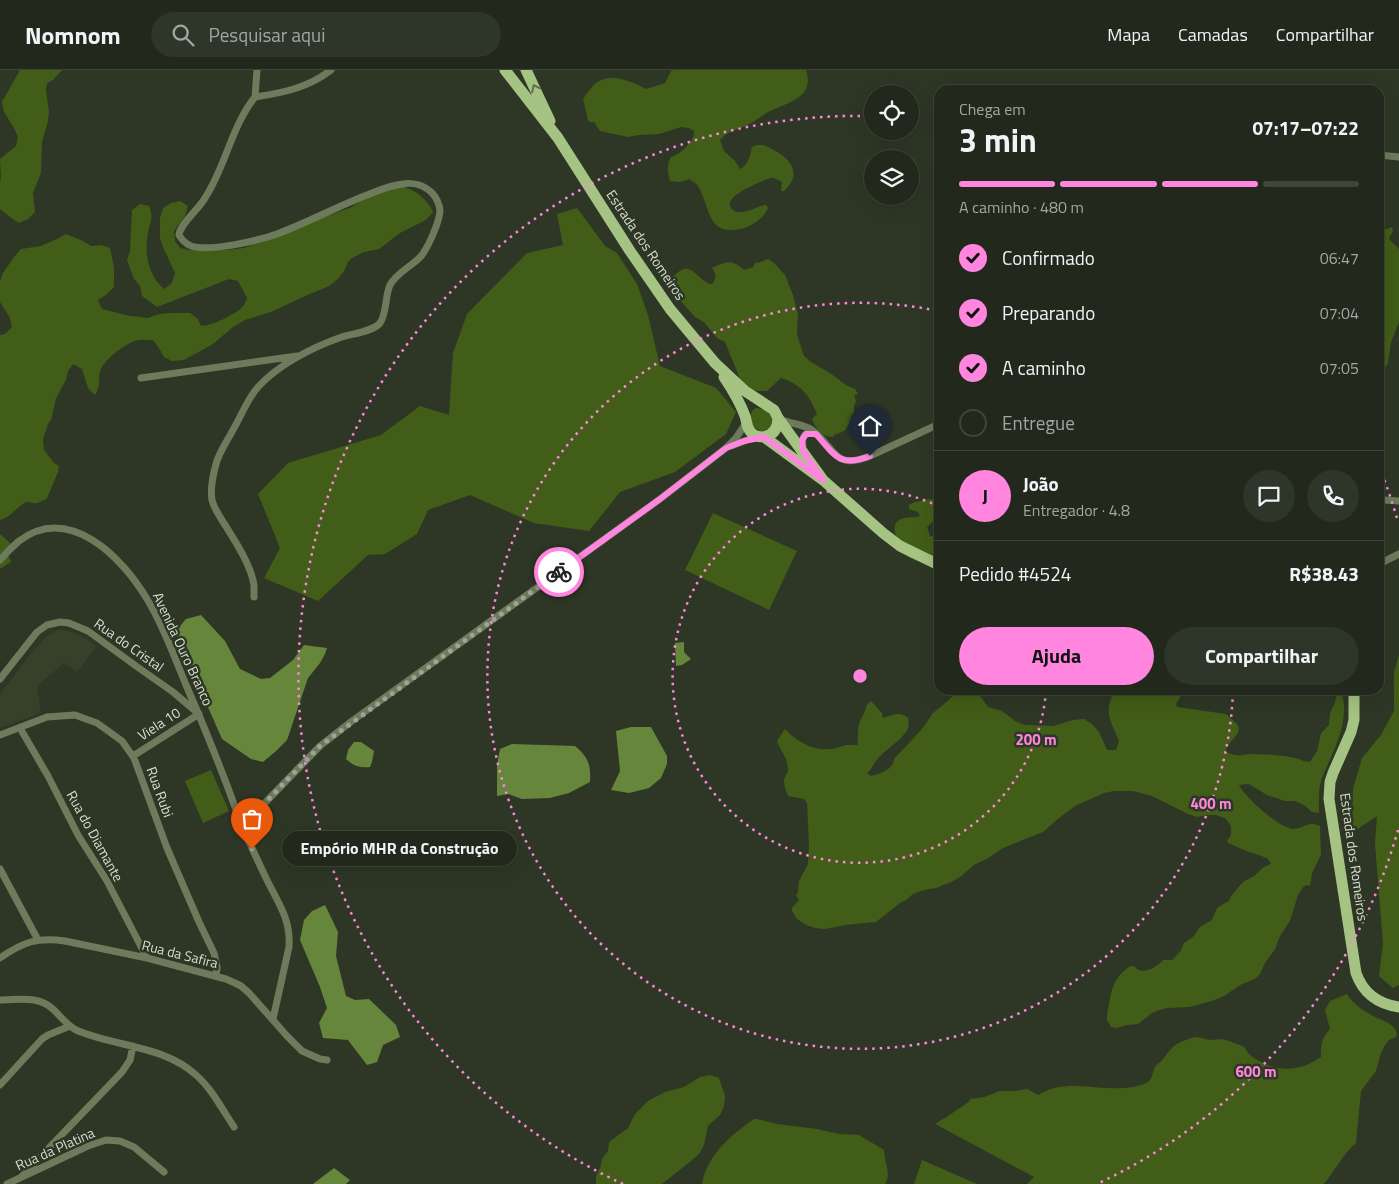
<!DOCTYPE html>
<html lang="pt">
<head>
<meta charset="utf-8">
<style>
  body { margin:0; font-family:"Titillium Web",sans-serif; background:#2e3529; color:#f1f3f6; height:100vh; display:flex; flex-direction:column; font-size:19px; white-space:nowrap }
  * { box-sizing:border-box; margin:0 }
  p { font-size:16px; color:#a2a6a3 }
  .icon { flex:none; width:28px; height:28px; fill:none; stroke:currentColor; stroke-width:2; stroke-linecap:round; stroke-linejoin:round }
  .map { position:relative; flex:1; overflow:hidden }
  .drawer { position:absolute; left:934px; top:15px; width:450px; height:610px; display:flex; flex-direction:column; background:#22291c; border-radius:15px; box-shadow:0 5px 20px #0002,0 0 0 1px #3f453b }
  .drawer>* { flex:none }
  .fabs { position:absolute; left:864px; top:15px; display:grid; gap:10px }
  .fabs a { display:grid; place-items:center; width:55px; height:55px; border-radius:50%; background:#22291c; box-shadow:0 5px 20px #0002,0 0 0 1px #3f453b; font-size:25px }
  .pin { position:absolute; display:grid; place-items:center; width:42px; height:42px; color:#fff; margin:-51px -21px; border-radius:50% 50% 50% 0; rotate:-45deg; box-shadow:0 0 5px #0007 }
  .pin .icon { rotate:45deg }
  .courier { position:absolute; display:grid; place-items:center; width:50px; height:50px; margin:-25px; border:4px solid #ff85df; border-radius:50%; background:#fff; color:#222; box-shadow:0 1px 6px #0007 }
  .bubble { position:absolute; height:35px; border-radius:18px; background:#22291c; box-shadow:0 5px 20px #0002,0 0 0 1px #3f453b; font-size:16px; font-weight:700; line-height:35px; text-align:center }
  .head em { font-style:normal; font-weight:700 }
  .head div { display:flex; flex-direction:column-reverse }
  .head { display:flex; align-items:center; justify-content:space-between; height:85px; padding:0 25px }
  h1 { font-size:32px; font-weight:700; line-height:38px }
  .bar { display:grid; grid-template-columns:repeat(4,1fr); gap:8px 5px; align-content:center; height:60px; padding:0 25px }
  .bar i { height:6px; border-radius:4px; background:#3f453b }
  .bar .on { background:#ff85df }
  .bar p { grid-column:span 4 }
  .line { display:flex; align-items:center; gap:12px; padding:0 25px; border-top:1px solid #3f453b }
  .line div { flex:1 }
  .round { display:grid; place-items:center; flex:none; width:52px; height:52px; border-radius:26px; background:#2e3529 }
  ol { padding:0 25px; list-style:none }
  li { display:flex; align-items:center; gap:15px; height:55px }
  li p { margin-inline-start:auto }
  li .icon { padding:5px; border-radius:50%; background:#ff85df; color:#111; stroke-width:4 }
  li:last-child { color:#a2a6a3 }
  li i { width:28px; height:28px; border:2px solid #3f453b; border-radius:50% }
  .primary-button { display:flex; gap:10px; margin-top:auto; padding:10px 25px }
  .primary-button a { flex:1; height:58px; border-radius:30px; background:#ff85df; color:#111; font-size:20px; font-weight:700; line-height:58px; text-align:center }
  .primary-button a+a { background:#2e3529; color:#f1f3f6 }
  header { display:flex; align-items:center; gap:30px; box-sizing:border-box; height:70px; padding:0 25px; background:#22291c; border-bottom:1px solid #3f453b }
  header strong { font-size:24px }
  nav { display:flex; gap:28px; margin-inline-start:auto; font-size:18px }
  .search { width:350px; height:45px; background:#2e3529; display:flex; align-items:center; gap:12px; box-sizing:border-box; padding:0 18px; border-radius:28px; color:#a2a6a3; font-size:19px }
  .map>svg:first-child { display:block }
  .built { fill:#364129 }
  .green { fill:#425d17 }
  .water { fill:#66863b }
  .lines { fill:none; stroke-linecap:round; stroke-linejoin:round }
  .minor { stroke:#6d7b5c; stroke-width:7 }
  .primary { stroke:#a5c382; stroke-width:11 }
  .oneway { stroke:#5e6f4a }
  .done { stroke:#9ca495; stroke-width:5; stroke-dasharray:0 9 }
  .route { stroke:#ff85df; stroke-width:6 }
  .ring { fill:none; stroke:#ff85df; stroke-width:2.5; stroke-dasharray:2.5 5 }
  .labels { text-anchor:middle; stroke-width:5; stroke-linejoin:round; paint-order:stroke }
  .street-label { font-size:14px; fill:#d8ded2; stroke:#2e3725 }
  .centre { fill:#ff85df; stroke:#2e3725; stroke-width:2.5 }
  .ring-label { font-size:15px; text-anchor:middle; font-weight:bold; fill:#ff85df; stroke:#2e3725; stroke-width:5; stroke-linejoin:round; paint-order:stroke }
</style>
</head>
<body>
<header>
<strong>Nomnom</strong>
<div class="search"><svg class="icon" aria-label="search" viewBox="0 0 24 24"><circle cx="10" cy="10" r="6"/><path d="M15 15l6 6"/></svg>Pesquisar aqui</div>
<nav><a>Mapa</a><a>Camadas</a><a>Compartilhar</a></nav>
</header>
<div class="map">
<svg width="1399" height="1114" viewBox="0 0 1399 1114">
  <rect width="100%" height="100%" fill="#2e3725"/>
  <path class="built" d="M58,560H64L74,563L83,567L97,576L77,602L64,593L37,616L41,643L0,658V624L28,587L42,571L47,566Z"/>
  <path class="green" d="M20,0H62L53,10L47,13L46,20L49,42L48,51L42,72L41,103L33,123L35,142L28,149L19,153L10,147L0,139V111L1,107L0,91V89L16,76L18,67L14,58L4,42L2,32Z
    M674,0H806C815,27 789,32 770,41C762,45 755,52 747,55C738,59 726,62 720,70L724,81L735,91L740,99C748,96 750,85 752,77C761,72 766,76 774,80C792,90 802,104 784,121H781L782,112L774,108H770C761,112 727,124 730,136C731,140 736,142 739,142C749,143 757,136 766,135L768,138C763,149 756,153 745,158C741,159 735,160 730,160C707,160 708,131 698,116C696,113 692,111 689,109L680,112L670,111C668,102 666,95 671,87C680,85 695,71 694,61L689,58L681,57L659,64L639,65L628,67L600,61L594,52H590L588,50L583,29C587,24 591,17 596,13C611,2 632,12 646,19L665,13L671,1Z
    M404,117C417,121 427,129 433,142L426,150L400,163L379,179L364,182L352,188L348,192L344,201L338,209L329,216L305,226L271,242L245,250L233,257L213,274L184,290L172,291L164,287L159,278L153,270C146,270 140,269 134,271C123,276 106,288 101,299C97,309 102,313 95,325L88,318L82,299L73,294L68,301L66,310L56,328L51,350L48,354L43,369L44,380L54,393L59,396L58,402L47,428C44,430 39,433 36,433C31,434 29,430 24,433C15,439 11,447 0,450V265L5,264L12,257L10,248L0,232V211L3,203L14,187L21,179L41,176L59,168L66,164C75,168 83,170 91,176L101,175L110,178L114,197V217L106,225L98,230L102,239L130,246L148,248L159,244L170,243H190L198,249L201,256C211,256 238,244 244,235C245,233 246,230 247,228L238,211L229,209L157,237L142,226L140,216L134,209L127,190L130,181L132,140L140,134L149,136C154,148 150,151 148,163C144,183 148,205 164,219L172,213L175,203L163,177L160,168V148L163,138L171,133L180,131L188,136L185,146L174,161L175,171L180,178L189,180L212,179L226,180L244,178L317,149L350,138L367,127L385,119Z
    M577,138L605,176L617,183L637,214L648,245L660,296L716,318L736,342L726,364L675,402L620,422L589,461L534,453L470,425L428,440L417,464L385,484L368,485L318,531L264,508L280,478L258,424L288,393L381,365L420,336L449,345L453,283L467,244L527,183L563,175L557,144Z
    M1392,157L1393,162L1390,166L1389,169L1399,179V252L1391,272L1388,293L1383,301L1379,304V163L1383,160Z
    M768,189L773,192L785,205L793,225L798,244L797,265L804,286L811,292L830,303L846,315L855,319L858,324L855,325L854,326L856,331L854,336V348L844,361L834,365L833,367C822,367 816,360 812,349L817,344C809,325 802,315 781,308L767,321H756L746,317L740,309L725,272L717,268L704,252L695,247L678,228L668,214C670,210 672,208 675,205C692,187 698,213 712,214C717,208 716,203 712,198C726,192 731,188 744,200L753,197L756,192L758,193Z
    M756,338L767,340L775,350L769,363C756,361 755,359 749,348L753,340Z
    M930,429L939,431V449L934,450L927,457L930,466L939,467V494C919,492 900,491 896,467C895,461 893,456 897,452C903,445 913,449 920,446L918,442L909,439V435L915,432Z
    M713,443L797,481L769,540L685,500Z
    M0,464L11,474L8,485L11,492L0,499Z
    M1399,585V915L1393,918L1379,906L1383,873L1375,774L1377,746L1356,760L1352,755L1353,719L1362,688L1381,665L1394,641V603Z
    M958,620H976L988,637L1002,641L1015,651L1025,655L1053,656L1073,650L1084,649L1092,654L1099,662L1107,680H1116L1119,671C1115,660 1107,648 1109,636C1110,630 1113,626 1113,620H1184L1176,634L1177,637L1226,644L1237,654L1239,658L1238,663L1226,678V682C1235,687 1241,685 1250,684C1261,684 1284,685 1295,688C1300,689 1305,692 1310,692L1317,681L1321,663L1329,655L1330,643L1334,635L1338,621L1340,620L1341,621C1342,626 1344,631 1344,636C1345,663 1331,685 1322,708C1318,719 1319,731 1319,743L1312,742L1304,735L1295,731H1285L1267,725L1249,714L1239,715C1245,727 1279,758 1293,759C1300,759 1306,754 1312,754C1315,754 1317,755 1320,756L1321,785L1312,803L1310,816L1307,815L1303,817L1298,825L1290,851L1280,866L1275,879L1265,893L1260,904L1255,909L1242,914L1224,926L1212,931L1189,937L1167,938L1159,940L1152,943L1138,954L1127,955L1117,958L1111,957L1107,950V946C1110,929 1111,911 1125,900C1128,898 1129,896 1132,896C1136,896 1136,899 1139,900C1147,903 1158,896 1163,890H1172L1180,882L1184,873L1193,867L1200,857L1212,850L1217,838L1229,831L1231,826L1243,812L1254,806L1264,797L1269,795L1271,793L1267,788L1244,780L1228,773L1227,771L1231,765V756L1225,748L1216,745H1207L1197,747L1188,744L1152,726L1133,721H1114L1104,723L1075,736L1059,748L1043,762L1003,778L988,788L974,795L960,807L951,812L936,818L924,820L913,824L906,830L900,833L876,852L845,855L825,859L815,858L806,855L797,849L792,841V838L799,830L796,825L798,822L799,811L808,794L809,775L807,733L804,729L788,726C786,720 782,713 785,707C787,702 789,702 788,697C787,687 780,680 777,671L785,659C797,672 813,681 831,679C836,679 841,676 846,675C850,675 854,675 858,675C858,667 857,659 860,651C863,645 866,642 866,636L871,631L882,643L883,648C894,645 899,641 908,648C909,654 909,659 905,663C897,674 884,680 876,691C873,695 872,699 867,703L871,706C881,703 893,700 894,689L922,659L933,643L949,630Z
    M211,700L229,741L203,753L185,711Z
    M1347,924C1352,934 1366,942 1375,947C1384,951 1393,953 1397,963L1396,967L1389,970L1385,975L1381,983L1376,1001L1361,1021L1356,1073C1343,1084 1335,1100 1324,1114H1027L1034,1107L937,1055L936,1053C944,1049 951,1044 958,1039C963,1036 967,1034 971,1029L984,1027L1000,1021H1015L1027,1019L1038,1025C1070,1004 1111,1028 1146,1013C1153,1010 1152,1003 1155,997C1157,994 1161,992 1163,989C1171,978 1175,973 1189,969C1190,968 1195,967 1196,967C1201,967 1206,970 1211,970C1215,970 1219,969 1222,969C1226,970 1241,975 1244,977C1247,981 1249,985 1254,988C1278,1003 1299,1002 1321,987C1321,974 1321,969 1330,959L1325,940L1330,931Z
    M710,1005L719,1008L725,1026L724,1036L720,1045L708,1056L704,1075L699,1084L692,1090L662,1114H596V1107L601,1095L602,1089L608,1081L609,1072L628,1058L635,1044L648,1031L665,1022L684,1017L700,1007Z
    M754,1049H757L777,1054L817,1059L839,1064L859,1065L884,1080C884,1092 892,1103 885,1114H702C707,1085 731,1065 754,1049Z
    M922,1090L977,1114H914Z"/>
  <path class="water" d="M201,545L225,571L240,599L261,609L270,608L279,601L293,590L304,575L327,578L325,584L320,593L308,608L287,670L276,681L263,692L251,689L222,669L175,562L186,549Z
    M684,572V582L691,589L682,595L676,596L675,573Z
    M631,657H651L667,686V694L661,708L649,718L629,723L611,720L620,701L616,661Z
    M354,672H361L374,681L372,692L370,697C359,698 354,696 346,689L348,680Z
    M512,674L575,676C588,687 591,694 590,712L569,723L550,728L522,729L508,724L497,726V695L500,679Z
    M325,835L338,862L336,886L346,926L355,930L369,929L396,955L400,967L383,975L377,992L367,995L348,970L323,968L319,953L327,938L320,917L300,870L304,850L312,841Z
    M334,1098L350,1110L346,1114H313Z"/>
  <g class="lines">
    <path class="minor" d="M255,27L257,0
      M1379,85L1399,87
      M141,308L297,286
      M782,350C792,354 803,354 812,360C836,377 832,401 870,386L939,354
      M731,376L750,369L759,368
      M803,379C802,368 802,361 816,364
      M1379,432L1385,430L1399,431
      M0,490C6,483 12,477 19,471C69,433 122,487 147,529C163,555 174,586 186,615C205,658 222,701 238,745
      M1379,494L1399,484
      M254,527C254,523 254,519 254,515C251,496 237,474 227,458C222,450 214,439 212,430C210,419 213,405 216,394C219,382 228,370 234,358C241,346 248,328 258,317C278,295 311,278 339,268C349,264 373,262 380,253C387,243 385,226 390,215C397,202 413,196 422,185C429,175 439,153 440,141C440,135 436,127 432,123C424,115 413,112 403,114C392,115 382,119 372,123C340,135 309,152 277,164C257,171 210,182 191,176C186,174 182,170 179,165C180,154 199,139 205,128C226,96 231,57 255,27C282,23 308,18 331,0
      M0,609L37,562L47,555L60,552L69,553L88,561L136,596L173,622L199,644L133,686
      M20,658L48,706L78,765L107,811L147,888
      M0,665L47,647L75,645L97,653L122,671L134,688L167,778L199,852L214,883L217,897L216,906
      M239 745a10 10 0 1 1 20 0a10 10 0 1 1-20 0Z
      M258,740L320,676L352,651L660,429L726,378L736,368L746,353
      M240,751C249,771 257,790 266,808C278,833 291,849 289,877L273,949
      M0,799L38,870
      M0,888C23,872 37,867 65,871L147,888L226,909L235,913L241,916L249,923L287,966L302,981L320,989L327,990
      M0,930C19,930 39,925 54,940C61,947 67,955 76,960C115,977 163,975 196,1005C212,1019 222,1039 234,1057
      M0,1015L42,969L48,965L70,956
      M23,1105L122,1002L130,990L133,976
      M7,1114L88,1076L106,1070L120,1071L134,1077L164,1102"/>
    <path class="primary" d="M505,0L558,68L630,181L670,239L715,293L745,321L774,340L778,348L823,410
      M526,0L550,51
      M724,307C732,319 740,332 745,346C747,351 746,356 750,361C753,366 758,367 764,367L823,410L883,463L900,476L939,495
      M764,367C774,365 778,358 778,348
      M1354,620V650L1351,662L1333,703L1330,712L1329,729L1356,903C1363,923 1378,934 1399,937"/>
  </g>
  <defs><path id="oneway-chevron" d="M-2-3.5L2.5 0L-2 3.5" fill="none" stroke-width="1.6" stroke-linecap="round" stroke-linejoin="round" transform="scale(1.25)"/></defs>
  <use class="oneway" href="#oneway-chevron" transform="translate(535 18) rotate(-115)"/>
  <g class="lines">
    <path class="done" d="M252,779L247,768L248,755L254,754L258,749V740L320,676L559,502"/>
    <path class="route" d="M559,502L660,429L726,378L744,371L764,367L823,410L803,381L802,370L806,364H816C834,385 840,398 870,386"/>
  </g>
  <g class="ring">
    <path d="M1046 621A187 187 0 1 1 938 436"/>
    <path d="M1233 622A373 373 0 1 1 938 241"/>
    <path d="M1398 760A560 560 0 0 1 1097 1114M623 1114A560 560 0 0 1 870 46M1379 396A560 560 0 0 1 1398 452"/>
  </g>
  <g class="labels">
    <g class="street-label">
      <text transform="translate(646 175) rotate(56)" y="5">Estrada dos Romeiros</text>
      <text transform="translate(129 575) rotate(35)" y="5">Rua do Cristal</text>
      <text transform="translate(183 579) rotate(65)" y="5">Avenida Ouro Branco</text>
      <text transform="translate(159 654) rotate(-33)" y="5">Viela 10</text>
      <text transform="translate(160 722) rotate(70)" y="5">Rua Rubi</text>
      <text transform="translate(95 766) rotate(61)" y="5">Rua do Diamante</text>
      <text transform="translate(1354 787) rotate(82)" y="5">Estrada dos Romeiros</text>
      <text transform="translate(180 884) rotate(14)" y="5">Rua da Safira</text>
      <text transform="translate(55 1079) rotate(-24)" y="5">Rua da Platina</text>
    </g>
  </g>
  <circle cx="860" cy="606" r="8" class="centre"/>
  <g class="ring-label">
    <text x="1036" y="675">200 m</text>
    <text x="1211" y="739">400 m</text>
    <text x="1256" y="1007">600 m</text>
  </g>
</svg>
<div class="fabs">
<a><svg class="icon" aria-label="locate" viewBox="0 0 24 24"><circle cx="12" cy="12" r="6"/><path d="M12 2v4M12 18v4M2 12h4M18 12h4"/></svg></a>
<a><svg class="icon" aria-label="layers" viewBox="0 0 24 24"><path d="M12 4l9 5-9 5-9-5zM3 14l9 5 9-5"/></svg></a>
</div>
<div class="pin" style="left:252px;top:779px;background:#ea580c"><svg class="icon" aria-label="bag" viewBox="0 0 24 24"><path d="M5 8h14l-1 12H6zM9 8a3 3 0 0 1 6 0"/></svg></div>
<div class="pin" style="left:870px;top:386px;background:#1f2937"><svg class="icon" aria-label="home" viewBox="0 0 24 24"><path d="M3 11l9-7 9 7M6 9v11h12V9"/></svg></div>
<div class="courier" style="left:559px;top:502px"><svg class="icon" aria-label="bike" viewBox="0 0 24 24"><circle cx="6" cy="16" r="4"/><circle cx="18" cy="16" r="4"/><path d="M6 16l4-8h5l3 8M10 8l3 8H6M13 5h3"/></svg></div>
<div class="bubble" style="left:282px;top:761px;width:235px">Empório MHR da Construção</div>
<section class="drawer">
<div class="head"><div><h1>3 min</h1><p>Chega em</p></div><em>07:17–07:22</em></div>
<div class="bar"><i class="on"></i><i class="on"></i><i class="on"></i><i></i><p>A caminho · 480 m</p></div>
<ol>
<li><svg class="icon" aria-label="check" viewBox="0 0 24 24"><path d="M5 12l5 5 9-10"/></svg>Confirmado<p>06:47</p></li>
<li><svg class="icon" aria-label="check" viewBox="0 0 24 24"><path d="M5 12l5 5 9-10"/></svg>Preparando<p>07:04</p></li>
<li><svg class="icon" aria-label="check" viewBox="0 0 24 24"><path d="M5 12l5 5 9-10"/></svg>A caminho<p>07:05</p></li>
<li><i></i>Entregue</li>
</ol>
<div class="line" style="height:90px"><b class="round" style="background:#ff85df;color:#111">J</b><div><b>João</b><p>Entregador · 4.8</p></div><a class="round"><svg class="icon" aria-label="chat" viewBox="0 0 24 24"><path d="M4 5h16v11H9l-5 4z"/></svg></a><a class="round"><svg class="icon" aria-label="phone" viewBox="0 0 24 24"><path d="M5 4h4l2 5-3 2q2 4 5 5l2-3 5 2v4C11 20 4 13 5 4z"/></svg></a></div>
<div class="line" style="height:65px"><div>Pedido #4524</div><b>R$38.43</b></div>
<div class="primary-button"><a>Ajuda</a><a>Compartilhar</a></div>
</section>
</div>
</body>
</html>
